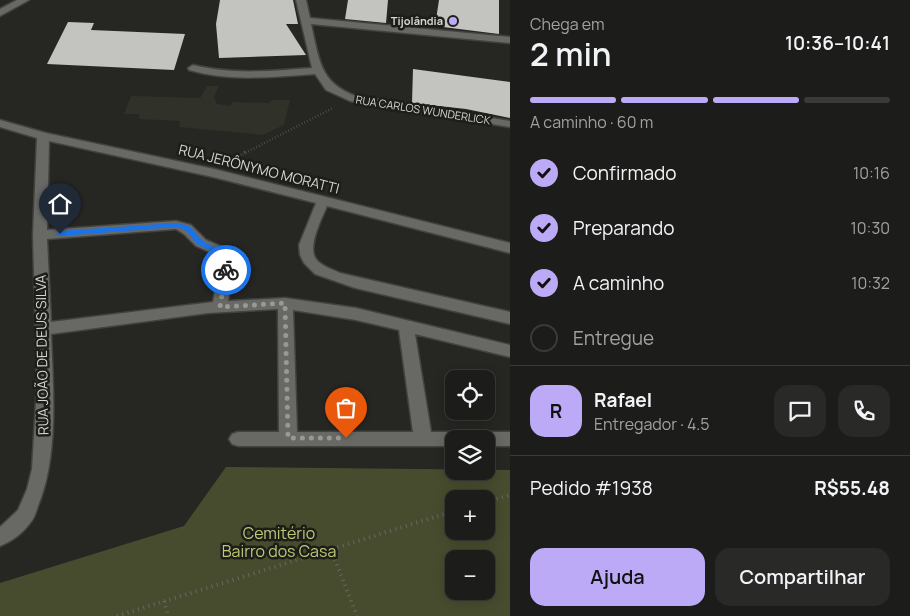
<!DOCTYPE html>
<html lang="pt">
<head>
<meta charset="utf-8">
<style>
  body { margin:0; font-family:Manrope,sans-serif; background:#292a27; color:#f1f3f6; height:100vh; display:flex; flex-direction:column; font-size:19px; white-space:nowrap }
  * { box-sizing:border-box; margin:0 }
  p { font-size:16px; color:#a0a2a2 }
  .icon { flex:none; width:28px; height:28px; fill:none; stroke:currentColor; stroke-width:2; stroke-linecap:round; stroke-linejoin:round }
  .map { position:relative; flex:1; overflow:hidden }
  .side { display:flex; flex-direction:column; background:#1c1d1a; width:400px }
  .side>* { flex:none }
  .fabs { position:absolute; left:445px; top:370px; display:grid; gap:10px }
  .fabs a { display:grid; place-items:center; width:50px; height:50px; border-radius:10px; background:#1c1d1a; box-shadow:0 2px 12px #0003,0 0 0 1px #3a3b39; font-size:25px }
  .pin { position:absolute; display:grid; place-items:center; width:42px; height:42px; color:#fff; margin:-51px -21px; border-radius:50% 50% 50% 0; rotate:-45deg; box-shadow:0 0 5px #0007 }
  .pin .icon { rotate:45deg }
  .courier { position:absolute; display:grid; place-items:center; width:50px; height:50px; margin:-25px; border:4px solid #1a73e8; border-radius:50%; background:#fff; color:#222; box-shadow:0 1px 6px #0007 }
  .overview em { font-style:normal; font-weight:600 }
  .overview div { display:flex; flex-direction:column-reverse }
  .overview { display:flex; align-items:center; justify-content:space-between; height:85px; padding:0 20px }
  h1 { font-size:32px; font-weight:600; line-height:38px }
  .bar { display:grid; grid-template-columns:repeat(4,1fr); gap:8px 5px; align-content:center; height:60px; padding:0 20px }
  .bar i { height:6px; border-radius:4px; background:#3a3b39 }
  .bar .selected { background:#bcaaf6 }
  .bar p { grid-column:span 4 }
  .line { display:flex; align-items:center; gap:12px; padding:0 20px; border-top:1px solid #3a3b39 }
  .line div { flex:1 }
  .round { display:grid; place-items:center; flex:none; width:52px; height:52px; border-radius:15px; background:#292a27 }
  ol { padding:0 20px; list-style:none }
  li { display:flex; align-items:center; gap:15px; height:55px }
  li p { margin-inline-start:auto }
  li .icon { padding:5px; border-radius:50%; background:#bcaaf6; color:#111; stroke-width:4 }
  li:last-child { color:#a0a2a2 }
  li i { width:28px; height:28px; border:2px solid #3a3b39; border-radius:50% }
  .action { display:flex; gap:10px; margin-top:auto; padding:10px 20px }
  .action a { flex:1; height:58px; border-radius:15px; background:#bcaaf6; color:#111; font-size:20px; font-weight:600; line-height:58px; text-align:center }
  .action a+a { background:#292a27; color:#f1f3f6 }
  main { display:flex; flex:1; min-height:0 }
  .map>svg:first-child { display:block }
  .built { fill:#303128 }
  .green { fill:#484c2e; fill-rule:evenodd }
  .building { fill:#c3c4c0 }
  .lines { fill:none; stroke-linecap:round; stroke-linejoin:round }
  .street-casing { stroke:#424340; stroke-width:3 }
  .path-far2 { stroke:#676865; stroke-width:2.5; stroke-dasharray:0.5 2.5; stroke-linecap:butt }
  .path-far1 { stroke:#676865; stroke-width:3; stroke-dasharray:1 4; stroke-linecap:butt }
  .path { stroke:#676865; stroke-width:4; stroke-dasharray:1 4.5; stroke-linecap:butt }
  .street { fill:#686865; fill-rule:evenodd }
  .route { fill:#1a73e8 }
  .done { stroke:#989995; stroke-width:5; stroke-dasharray:0 9 }
  .poi-dot { fill:#bcaaf6; stroke:#1d1d1a; stroke-width:2 }
  .labels { text-anchor:middle; stroke-width:5; stroke-linejoin:round; paint-order:stroke }
  .far-poi-label { font-size:11px; font-weight:bold; fill:#d5d6d3; stroke:#1d1d1a; text-anchor:end }
  .far-street-label { font-size:11px; fill:#d5d6d3; stroke:#1d1d1a }
  .street-label { font-size:14px; fill:#d5d6d3; stroke:#1d1d1a }
  .near-park-label { font-size:16px; fill:#bec875; stroke:#1d1d1a }
</style>
</head>
<body>
<main>
<div class="map">
<svg width="510" height="616" viewBox="0 0 510 616">
  <rect width="100%" height="100%" fill="#262723"/>
  <path class="built" d="M207,86H219L214,97L217,104L230,106L233,102L269,103L272,100H290L284,125L263,135L179,127L180,121L140,119L139,114H124L131,96L200,98Z"/>
  <path class="green" d="M226,467L510,470V616H0V583L184,526ZM454,499H486V531H454ZM454,559H486V591H454Z"/>
  <path class="building" d="M220,0H293L298,24H286L306,55L219,58L216,24Z
    M348,0H388L386,23L345,19Z
    M439,0H499V34L435,26Z
    M68,22L94,23L91,30L185,34L174,70L47,64Z
    M413,69L510,82V118L466,109L412,103Z"/>
  <g class="lines">
    <g class="street-casing">
      <path id="street" d="M17,0H29L0,16V9Z
        M296,0H306L310,18L510,37V43L311,24C319,58 319,83 356,96L510,121V127L350,101L326,90L315,74C272,77 231,82 189,70L188,68L193,65C235,75 270,71 312,68Z
        M0,120L46,133L214,169L510,243V253L327,206C322,218 307,247 316,259C321,266 332,269 340,273L510,312V324L355,288L315,274L304,263L300,255L299,245L316,203L213,177L49,141L47,230L176,221L191,225L206,240L232,251L235,258L228,301L285,298L356,308L510,345V357L415,334L431,432H510V446H486V439H454V446H238L232,444L229,439L232,434L238,432H279L278,309L208,313L51,334C53,388 59,455 38,506C36,512 34,519 30,523C22,534 12,541 0,546V527L18,510L27,489L32,469L37,385L33,235L37,138L0,127ZM176,229L184,234L196,246L221,257L213,302L51,322L47,239ZM293,310L356,320L399,330L413,432H297Z"/>
    </g>
    <path class="path-far2" d="M243,154L333,108"/>
    <path class="path-far1" d="M232,161L245,152"/>
    <path class="path" d="M486,502L510,495
      M331,549L357,616
      M164,601L168,616
      M117,616L454,511"/>
    <use href="#street" class="street"/>
  </g>
  <path class="route" d="M176,223C198,227 190,229 202,240C209,246 221,249 229,252V272H223L222,270L223,255C215,252 206,249 199,245C189,238 192,230 176,227L60,236L56,234L60,231Z"/>
  <g class="lines">
    <path class="done" d="M226,270L220,307L285,303L288,438H346"/>
  </g>
  <circle class="poi-dot" cx="453" cy="21" r="5"/>
  <g class="labels">
    <g class="far-poi-label">
      <text x="443" y="25">Tijolândia</text>
    </g>
    <g class="far-street-label">
      <text transform="translate(423 110) rotate(9)" y="4">RUA CARLOS WUNDERLICK</text>
    </g>
    <g class="street-label">
      <text transform="translate(259 169) rotate(14)" y="5">RUA JERÔNYMO MORATTI</text>
      <text transform="translate(42 355) rotate(-91)" y="5">RUA JOÃO DE DEUS SILVA</text>
    </g>
    <g class="near-park-label">
      <text x="279" y="539">Cemitério<tspan x="279" dy="18">Bairro dos Casa</tspan></text>
    </g>
  </g>
</svg>
<div class="fabs">
<a><svg class="icon" aria-label="locate" viewBox="0 0 24 24"><circle cx="12" cy="12" r="6"/><path d="M12 2v4M12 18v4M2 12h4M18 12h4"/></svg></a>
<a><svg class="icon" aria-label="layers" viewBox="0 0 24 24"><path d="M12 4l9 5-9 5-9-5zM3 14l9 5 9-5"/></svg></a>
<a>+</a>
<a>−</a>
</div>
<div class="pin" style="left:346px;top:438px;background:#ea580c"><svg class="icon" aria-label="bag" viewBox="0 0 24 24"><path d="M5 8h14l-1 12H6zM9 8a3 3 0 0 1 6 0"/></svg></div>
<div class="pin" style="left:60px;top:234px;background:#1f2937"><svg class="icon" aria-label="home" viewBox="0 0 24 24"><path d="M3 11l9-7 9 7M6 9v11h12V9"/></svg></div>
<div class="courier" style="left:226px;top:270px"><svg class="icon" aria-label="bike" viewBox="0 0 24 24"><circle cx="6" cy="16" r="4"/><circle cx="18" cy="16" r="4"/><path d="M6 16l4-8h5l3 8M10 8l3 8H6M13 5h3"/></svg></div>
</div>
<section class="side">
<div class="overview"><div><h1>2 min</h1><p>Chega em</p></div><em>10:36–10:41</em></div>
<div class="bar"><i class="selected"></i><i class="selected"></i><i class="selected"></i><i></i><p>A caminho · 60 m</p></div>
<ol>
<li><svg class="icon" aria-label="check" viewBox="0 0 24 24"><path d="M5 12l5 5 9-10"/></svg>Confirmado<p>10:16</p></li>
<li><svg class="icon" aria-label="check" viewBox="0 0 24 24"><path d="M5 12l5 5 9-10"/></svg>Preparando<p>10:30</p></li>
<li><svg class="icon" aria-label="check" viewBox="0 0 24 24"><path d="M5 12l5 5 9-10"/></svg>A caminho<p>10:32</p></li>
<li><i></i>Entregue</li>
</ol>
<div class="line" style="height:90px"><b class="round" style="background:#bcaaf6;color:#111">R</b><div><b>Rafael</b><p>Entregador · 4.5</p></div><a class="round"><svg class="icon" aria-label="chat" viewBox="0 0 24 24"><path d="M4 5h16v11H9l-5 4z"/></svg></a><a class="round"><svg class="icon" aria-label="phone" viewBox="0 0 24 24"><path d="M5 4h4l2 5-3 2q2 4 5 5l2-3 5 2v4C11 20 4 13 5 4z"/></svg></a></div>
<div class="line" style="height:65px"><div>Pedido #1938</div><b>R$55.48</b></div>
<div class="action"><a>Ajuda</a><a>Compartilhar</a></div>
</section>
</main>
</body>
</html>
